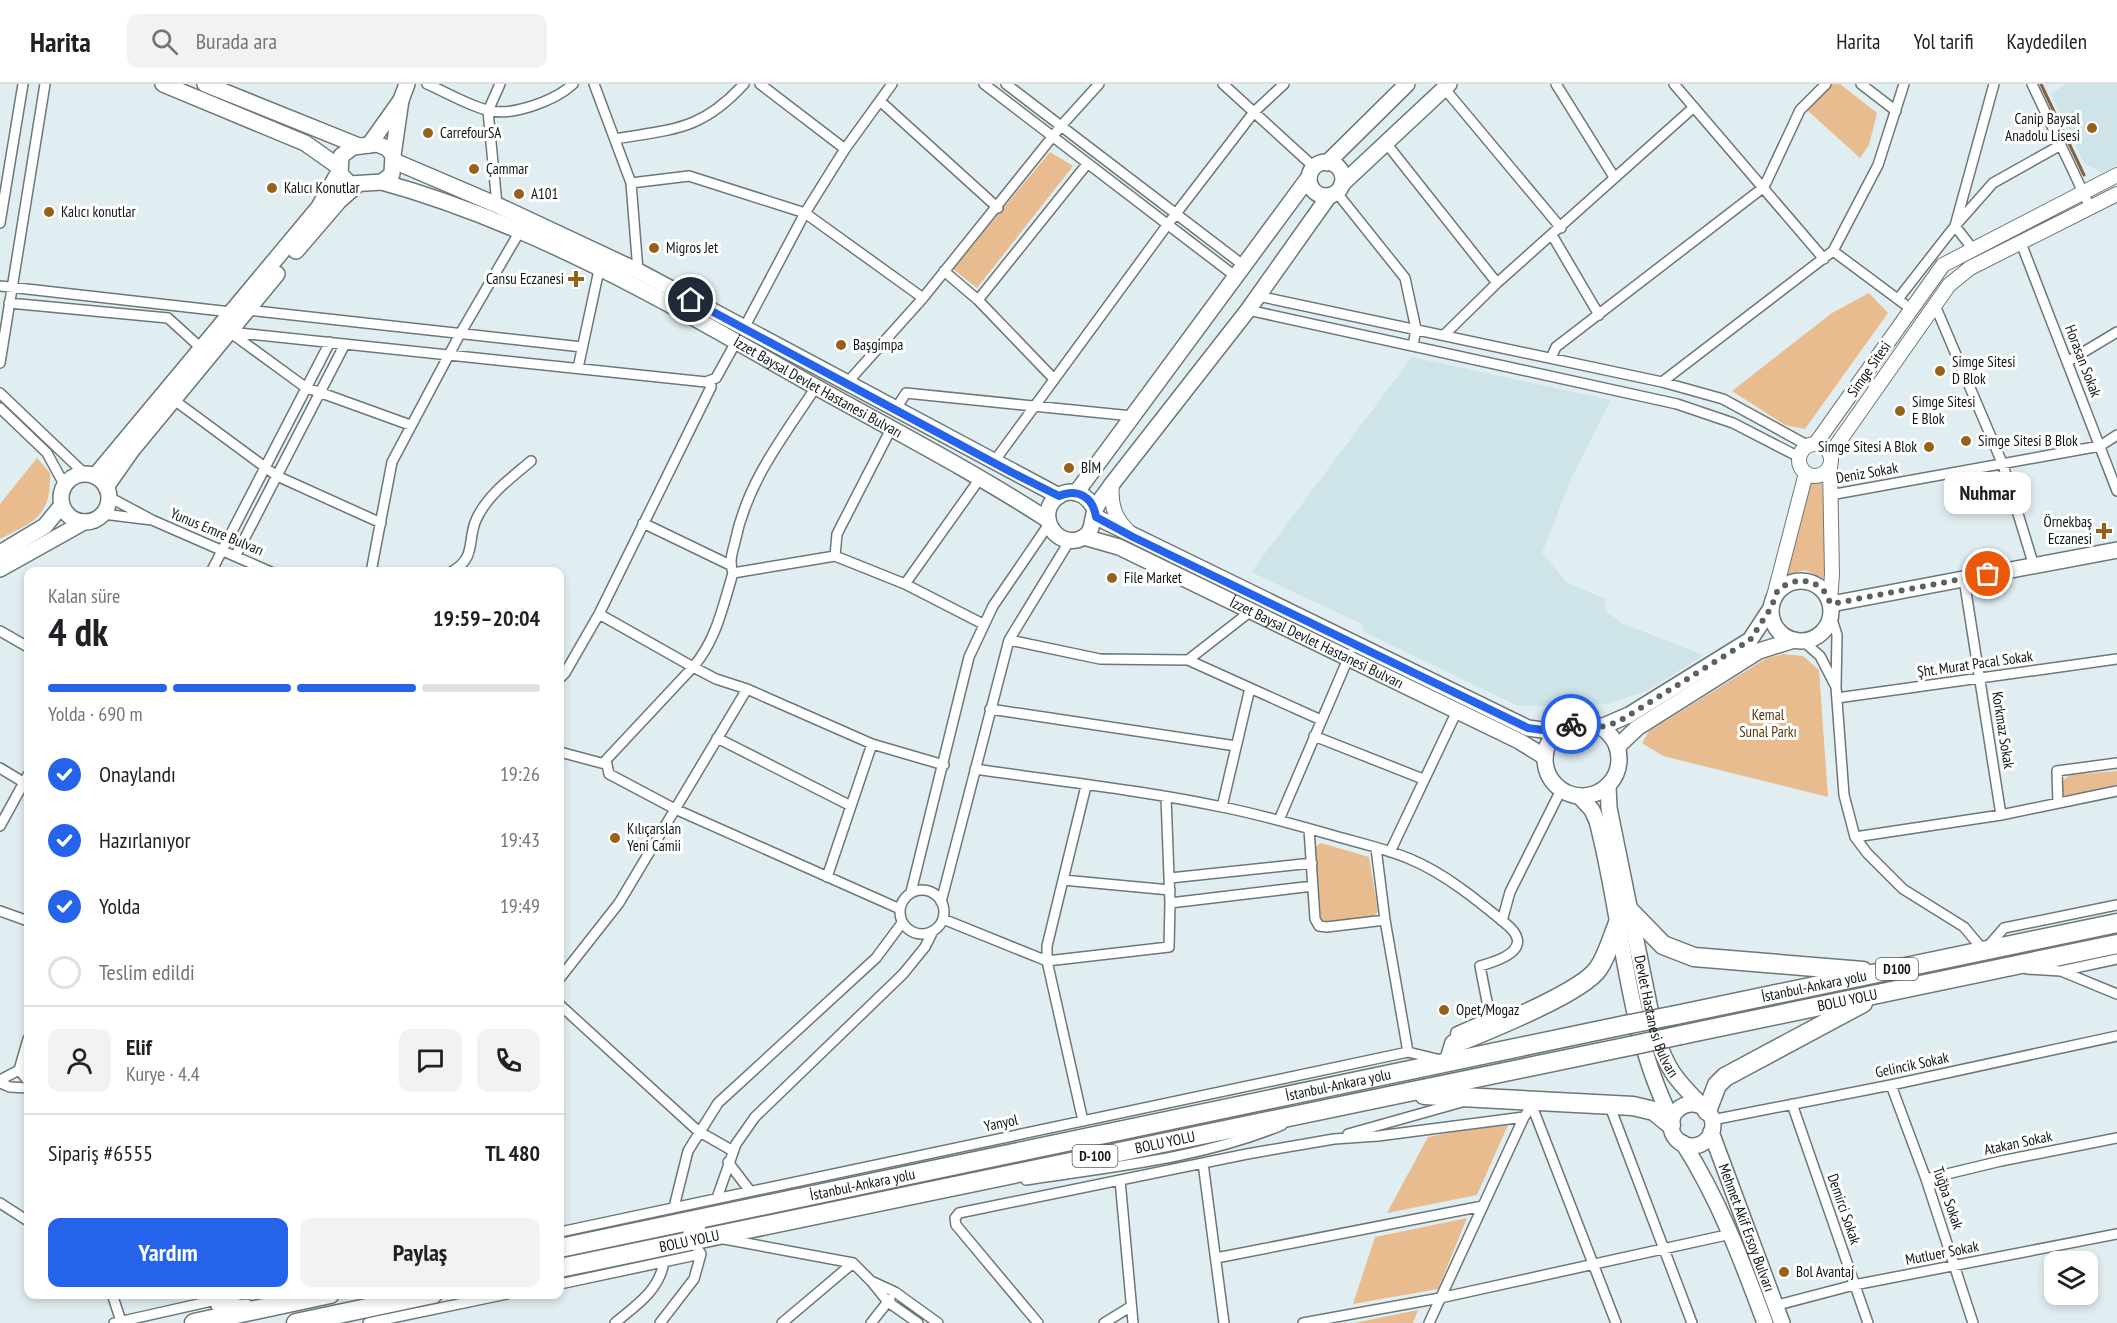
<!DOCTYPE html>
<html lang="tr">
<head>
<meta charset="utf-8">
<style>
  body { margin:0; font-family:"PT Sans Narrow",sans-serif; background:#f2f2f2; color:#202124; height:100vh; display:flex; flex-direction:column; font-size:22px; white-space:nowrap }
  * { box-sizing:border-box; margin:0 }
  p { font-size:20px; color:#757577 }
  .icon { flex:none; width:33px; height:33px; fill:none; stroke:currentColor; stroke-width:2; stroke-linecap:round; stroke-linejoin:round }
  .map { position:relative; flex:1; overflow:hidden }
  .details { position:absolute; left:24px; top:483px; width:540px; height:732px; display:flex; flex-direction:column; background:#fff; border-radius:12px; box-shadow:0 3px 9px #0003 }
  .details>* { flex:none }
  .controls { position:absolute; left:2044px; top:1167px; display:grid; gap:12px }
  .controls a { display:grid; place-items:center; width:54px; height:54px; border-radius:12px; background:#fff; box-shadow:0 3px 9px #0003; font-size:30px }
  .pin { position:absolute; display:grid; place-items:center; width:51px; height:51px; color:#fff; margin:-26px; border:3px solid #fff; border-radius:50%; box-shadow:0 2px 6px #0007 }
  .courier { position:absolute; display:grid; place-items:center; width:60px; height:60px; margin:-30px; border:4px solid #2563eb; border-radius:50%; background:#fff; color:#222; box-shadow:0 2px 8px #0007 }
  .bubble { position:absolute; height:42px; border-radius:12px; background:#fff; box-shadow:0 3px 9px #0003; font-size:20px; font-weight:800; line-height:42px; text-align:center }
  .headline em { font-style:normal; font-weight:800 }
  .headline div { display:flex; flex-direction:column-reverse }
  .headline { display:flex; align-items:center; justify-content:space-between; height:102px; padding:0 24px }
  h1 { font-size:39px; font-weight:800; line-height:45px }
  .bar { display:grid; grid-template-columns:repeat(4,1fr); gap:9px 6px; align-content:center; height:72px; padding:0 24px }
  .bar i { height:8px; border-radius:4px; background:#e0e0e0 }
  .bar .selected { background:#2563eb }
  .bar p { grid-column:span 4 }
  .line { display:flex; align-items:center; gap:15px; padding:0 24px; border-top:2px solid #e0e0e0 }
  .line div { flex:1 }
  .round { display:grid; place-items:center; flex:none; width:63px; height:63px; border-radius:12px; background:#f2f2f2 }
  ol { padding:0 24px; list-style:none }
  li { display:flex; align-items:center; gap:18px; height:66px }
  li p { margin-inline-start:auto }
  li .icon { padding:6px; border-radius:50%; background:#2563eb; color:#fff; stroke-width:4 }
  li:last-child { color:#757577 }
  li i { width:33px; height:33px; border:3px solid #e0e0e0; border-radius:50% }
  .primary-button { display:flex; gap:12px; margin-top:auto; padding:12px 24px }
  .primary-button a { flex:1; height:69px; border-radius:12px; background:#2563eb; color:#fff; font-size:24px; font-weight:800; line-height:69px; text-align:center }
  .primary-button a+a { background:#f2f2f2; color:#202124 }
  header { display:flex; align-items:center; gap:36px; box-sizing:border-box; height:84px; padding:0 30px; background:#fff; border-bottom:2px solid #e0e0e0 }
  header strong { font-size:28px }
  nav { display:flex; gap:33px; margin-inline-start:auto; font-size:21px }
  .search { width:420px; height:54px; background:#f2f2f2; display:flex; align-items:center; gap:15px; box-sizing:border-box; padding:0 21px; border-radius:12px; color:#757577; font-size:22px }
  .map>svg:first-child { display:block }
  .built { fill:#cee4e8 }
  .green { fill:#e8bc8f }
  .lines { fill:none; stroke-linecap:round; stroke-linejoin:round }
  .stream { stroke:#826340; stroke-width:3 }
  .street-casing { stroke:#6c7779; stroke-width:12 }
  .secondary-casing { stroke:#6c7779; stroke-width:16 }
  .primary-casing { stroke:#6c7779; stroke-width:18 }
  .highway-casing { stroke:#6c7779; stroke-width:21 }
  .street { stroke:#fff; stroke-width:9 }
  .secondary { stroke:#fff; stroke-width:14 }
  .primary { stroke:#fff; stroke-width:15 }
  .highway { stroke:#fff; stroke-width:18 }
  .highway-bridge-casing { stroke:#6c7779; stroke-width:21; stroke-linecap:butt }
  .highway-bridge { stroke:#fff; stroke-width:18 }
  .done { stroke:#5a6163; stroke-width:6; stroke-dasharray:0 10.8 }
  .route { stroke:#2563eb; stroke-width:8 }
  .poi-dot { fill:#976119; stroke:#fff; stroke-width:2 }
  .labels { text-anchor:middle; stroke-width:6; stroke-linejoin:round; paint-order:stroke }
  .shield { fill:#fff; stroke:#585b5c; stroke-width:1.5 }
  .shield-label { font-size:14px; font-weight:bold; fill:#111516 }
  .poi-label { font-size:15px; fill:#111516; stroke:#fff; text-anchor:start }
  .street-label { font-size:15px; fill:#111516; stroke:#fff }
  .park-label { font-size:15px; fill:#57370e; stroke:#fff }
</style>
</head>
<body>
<header>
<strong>Harita</strong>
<div class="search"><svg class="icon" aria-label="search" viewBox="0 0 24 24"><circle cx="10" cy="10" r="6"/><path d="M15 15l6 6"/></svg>Burada ara</div>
<nav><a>Harita</a><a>Yol tarifi</a><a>Kaydedilen</a></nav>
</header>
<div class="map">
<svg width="2117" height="1239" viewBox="0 0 2117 1239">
  <rect width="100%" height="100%" fill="#e1eef1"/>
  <path class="built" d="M2065,0H2117V81L2102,89L2084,79L2051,10Z
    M1412,273L1611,316L1571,395L1542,469L1567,499L1606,515L1604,525L1621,539L1704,571L1647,607L1606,620L1569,623L1516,621L1364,548L1362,540L1251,488Z"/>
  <path class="green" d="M1833,0H1840L1877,29L1869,61L1860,74L1807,26Z
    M1050,68L1073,82L977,204L953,185Z
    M1869,209L1888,229L1805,345L1785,341L1732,307L1832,229Z
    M37,374L50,389C51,433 35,437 0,455V420Z
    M1809,397H1822L1827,496L1805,486L1782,492Z
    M1784,570L1803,572L1819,586L1828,713L1663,672L1642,659L1649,647L1767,574Z
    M2117,687V703L2062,712L2061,698L2070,691Z
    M1321,759L1369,773L1378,827L1373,833L1326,839L1321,836L1315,763Z
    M1505,1038L1508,1041L1477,1111L1387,1129L1428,1053Z
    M1467,1134L1438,1205L1353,1220L1375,1153Z
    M1418,1226L1413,1239H1354Z"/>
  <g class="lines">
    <path class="stream" d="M2041,0L2084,91"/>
    <g class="street-casing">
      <path id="street" d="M427,0C446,8 467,21 487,26C511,33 555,17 573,0
        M594,0L631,99L638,187
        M760,0L845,65
        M984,0L1235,192
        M1006,0L1243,181
        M1223,0L1314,83
        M1556,0L1614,93
        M1674,0L1824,175
        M1861,0L1896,27
        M2032,0L2090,123
        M1444,4L1561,144
        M880,17L998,124
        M615,55C673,45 701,47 744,0
        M1386,59L1497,199
        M631,99L689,92L805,129L923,214
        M1337,109L1405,194L1416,245L1413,262
        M497,121L488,27L500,0
        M0,139L23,0
        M1552,151L1599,231
        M2021,159L2117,407
        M1972,164L1955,142L1993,99L2059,62
        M1833,167L1911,225
        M944,187L978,216L1054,295
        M0,202L231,228
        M1258,212L1662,298L1723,315L1807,361
        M1898,215L1955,142L1994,0
        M978,216L1087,80
        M9,219L168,234L201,264
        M1934,219L2003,381L2034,482
        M247,226L582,263
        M1248,226L1677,320L1733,339L1799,373
        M744,244L805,129L845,65L892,0
        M230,248L706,298L716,294L736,258
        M231,249L305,303L410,341
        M1444,251L1497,199L1694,23
        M1551,274L1556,263L1764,103L1800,26L1826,0
        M2067,278L2117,248
        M0,279L45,0
        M578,284L599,186
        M1662,298L1833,167L1878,81L1904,0
        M846,300L923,214L1061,42L1099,0
        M0,309L85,390
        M174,316L277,392L381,439
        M0,324L47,369L65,402
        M895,326L906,309L1132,332
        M892,343L837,450L835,472L905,500L981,393
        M993,379L1168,140L1254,28L1284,0
        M1830,411L2100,362L2117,351
        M103,430L152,436L109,413
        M152,436L271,488
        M643,439L730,481
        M236,471L345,260
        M211,488L330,258
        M371,488L392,378L460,250L520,147
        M451,488C477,474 467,456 476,436C487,411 511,394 531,377
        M733,489C729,478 732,469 735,458C747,398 783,353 816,303
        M1964,495L2001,731
        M905,500L983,540
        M599,530L693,583C716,557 723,522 733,489L835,472
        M1831,532L1837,551L1836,603L1844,711L1855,753L1867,769L1903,805L1964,843L1984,867L2004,844L2117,821
        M0,547L28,563
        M1009,556L1100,575L1188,576L1251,527
        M1803,557L1820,572L1836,603
        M1188,576L1321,636
        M560,594L565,589L599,530L711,303V297
        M1837,614L2117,575
        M990,625L1236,662
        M1314,652L1423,695
        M717,654L851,722
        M560,668L605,680
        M0,684L28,701
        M975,685C1057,697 1141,706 1222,723C1258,730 1293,740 1328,750C1355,758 1384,764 1410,775C1444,789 1477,816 1505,839C1535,863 1505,875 1480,882L1490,933L1456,948L1454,960
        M1086,702L1063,796L1170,806
        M1166,713L1170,819L1313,802
        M2058,719L2057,687L2117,679
        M1222,723L1250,604
        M1279,736L1350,570
        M0,742L28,691
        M1309,745L1315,835L1319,842L1327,843L1385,836
        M1855,753L2001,731L2117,707
        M1376,764L1385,836L1408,968
        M1390,768L1457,627
        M827,793L872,660
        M1170,794L1312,779
        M900 828a22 22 0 1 1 44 0a22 22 0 1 1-44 0Z
        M911,808L969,573L993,522L1049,440
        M941,818L1009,556L1070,456
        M900,825L675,725L609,690L606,676L693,583L716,595L747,605L872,660L944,681
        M0,827L28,837
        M943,835L1047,877V862L1063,796
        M1502,837L1510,808L1561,706
        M2027,885L2061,887L2117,875
        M2061,887L2117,910
        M560,894L619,819L747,605
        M560,921L698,1047L733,1067
        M19,986L28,997
        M0,996L19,986L28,955
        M0,999L10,1003L28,1004
        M1891,1001L1926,1095L1973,1239
        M1609,1020L1692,1239
        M1792,1020L1868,1239
        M1532,1022L1616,1239
        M1712,1036L1891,1001L2117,952
        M1083,1037L1047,877L1169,863L1170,819
        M1348,1050L1462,1018
        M728,1078L750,1107
        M1203,1079L1224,1239
        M1926,1095L2001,1077L2117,1054
        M1026,1096C1111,1083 1203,1074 1282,1041
        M1120,1096L1133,1239
        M717,1114L736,1060L755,1033L903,890L925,863L933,847
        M0,1119L28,1137
        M674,1123L688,1067L718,1019L876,874L902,839
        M560,1148L1408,968L1441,976
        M724,1155L853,1179L871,1197
        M1216,1174L1483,1122
        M560,1200L701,1170L688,1148L701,1146
        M112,1210L121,1237
        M216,1222L247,1220
        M1774,1222L1854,1201L2117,1150
        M114,1239L243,1210
        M368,1239L507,1210
        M615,1239C636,1221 659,1207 664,1178
        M660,1239L694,1195L701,1170
        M782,1239L853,1179
        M871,1239L890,1215
        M918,1239L888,1218L871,1197L895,1208L938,1239
        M1038,1239L956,1141L955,1134L959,1129L1247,1070L1334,1055L1378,1052L1524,1033
        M1104,1239L1130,1223
        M1303,1239L1440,1214L1731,1150
        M1429,1239L1524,1033L1532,1022L1533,1016"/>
    </g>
    <g class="secondary-casing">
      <path id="secondary" d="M1816,359L1943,181L2117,91
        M1799 376a16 16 0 1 1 32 0a16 16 0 1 1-32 0Z
        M1831,369L1949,201L1970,184L2117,110
        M1112,400C1110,421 1115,435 1130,449
        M1773,516L1806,389
        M1830,517L1832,490L1830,383"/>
    </g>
    <g class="primary-casing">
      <g id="primary">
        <path d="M163,0L305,59L339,83"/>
        <path d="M205,0L359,62"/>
        <path d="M401,16L407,0"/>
        <path d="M377,60L387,64L393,71L392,90L382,98L350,100L340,90L341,72L353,63Z"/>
        <path d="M369,61L401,16L393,71"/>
        <path d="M394,77L497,121L638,187L1059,412"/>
        <circle cx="1326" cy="95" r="17"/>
        <path d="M1327,79L1407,0"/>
        <path id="s1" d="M382,98C531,139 667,218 800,294C883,341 968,384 1048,436"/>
        <path d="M1342,100L1449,0"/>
        <path d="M296,167L339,117L356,102"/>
        <circle cx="85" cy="414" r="24"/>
        <path d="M95,392L319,123L340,86"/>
        <path d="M106,403L132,366L277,190"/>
        <path d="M1076,409L1309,93"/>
        <path d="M1095,426C1088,411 1072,402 1057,413C1037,428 1052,461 1077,456C1096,451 1090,436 1096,424C1100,415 1107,408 1112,400L1248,226L1329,112"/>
        <path d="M1096,433L1528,644L1557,648"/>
        <path id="s2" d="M1084,453L1119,463L1519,657L1545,673"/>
        <path d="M0,469L45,442L62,421"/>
        <path d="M0,485L84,438"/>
        <circle cx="1801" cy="527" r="30"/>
        <path d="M1831,520L2117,466"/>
        <circle cx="1582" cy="675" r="37"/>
        <path d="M1601,643L1629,631L1750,556L1771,524"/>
        <path d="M1617,663L1637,644L1759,567L1794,556"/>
        <path id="s3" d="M1608,702L1609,724L1654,945C1666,985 1675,995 1705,1025"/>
        <path d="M1579,712L1592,726L1597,737C1623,835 1625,944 1672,1036"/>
        <circle cx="1692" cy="1041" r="21"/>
        <path id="s4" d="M1711,1048L1782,1239"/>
        <path d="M1683,1059C1719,1115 1742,1177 1765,1239"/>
      </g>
    </g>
    <g class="highway-casing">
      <g id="highway">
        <path d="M1630,827L1663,861L1694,873L1863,887"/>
        <path id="s5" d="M1676,931L2117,839"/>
        <path id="s6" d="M1681,951L2117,860"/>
        <path d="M1449,977L1454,960C1485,947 1580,910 1598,885C1607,872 1612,854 1618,839"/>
        <path d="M1424,1011L1633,1022L1654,1027L1671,1041"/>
        <path d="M1707,1027L1717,1001L1725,993L1863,919"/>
        <path id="s7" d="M560,1164L1625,941"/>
        <path id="s8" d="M560,1184L1630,962"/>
        <path d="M194,1239L330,1210"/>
        <path d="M296,1239L433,1210"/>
      </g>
    </g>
    <use href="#street" class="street"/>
    <use href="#secondary" class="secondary"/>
    <use href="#primary" class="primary"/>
    <use href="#highway" class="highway"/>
    <g class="highway-bridge-casing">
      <path id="highway-bridge" d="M1625,941L1676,931
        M1630,962L1681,951"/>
    </g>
    <use href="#highway-bridge" class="highway-bridge"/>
  </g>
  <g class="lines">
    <path class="done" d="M1571,640L1591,639L1601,643L1618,638L1750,556L1771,524L1777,508L1783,502L1799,496L1814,499L1824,507L1831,520L1988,490"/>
    <path class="route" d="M691,216L1011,388L1059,412C1078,404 1093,413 1096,433L1133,453L1528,644L1557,648L1571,640"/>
  </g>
  <g class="poi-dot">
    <circle cx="2092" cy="44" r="6"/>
    <circle cx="428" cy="49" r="6"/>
    <circle cx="474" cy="85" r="6"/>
    <circle cx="272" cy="104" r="6"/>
    <circle cx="519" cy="110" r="6"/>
    <circle cx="49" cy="128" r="6"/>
    <circle cx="654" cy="164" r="6"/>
    <path d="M573 186h6v6h6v6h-6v6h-6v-6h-6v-6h6z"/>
    <circle cx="841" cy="261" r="6"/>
    <circle cx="1940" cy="287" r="6"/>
    <circle cx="1900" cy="327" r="6"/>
    <circle cx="1966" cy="357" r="6"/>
    <circle cx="1929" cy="363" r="6"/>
    <circle cx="1069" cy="384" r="6"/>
    <path d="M2101 438h6v6h6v6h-6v6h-6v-6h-6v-6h6z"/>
    <circle cx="1112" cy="494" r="6"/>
    <circle cx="615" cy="754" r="6"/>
    <circle cx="1444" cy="926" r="6"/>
    <circle cx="1784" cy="1188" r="6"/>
  </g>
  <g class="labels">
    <g class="shield">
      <rect x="1876" y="874" width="42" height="22" rx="4.5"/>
      <rect x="1072.5" y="1061" width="45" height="22" rx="4.5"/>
    </g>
    <g class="shield-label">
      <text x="1897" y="890">D100</text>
      <text x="1095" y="1077">D-100</text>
    </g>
    <g class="poi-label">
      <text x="2080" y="40" text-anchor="end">Canip Baysal<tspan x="2080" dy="17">Anadolu Lisesi</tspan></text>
      <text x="440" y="54">CarrefourSA</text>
      <text x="486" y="90">Çammar</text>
      <text x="284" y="109">Kalıcı Konutlar</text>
      <text x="531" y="115">A101</text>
      <text x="61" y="133">Kalıcı konutlar</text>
      <text x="666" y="169">Migros Jet</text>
      <text x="564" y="200" text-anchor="end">Cansu Eczanesi</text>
      <text x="853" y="266">Başgimpa</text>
      <text x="1952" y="283">Simge Sitesi<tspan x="1952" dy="17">D Blok</tspan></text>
      <text x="1912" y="323">Simge Sitesi<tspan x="1912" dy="17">E Blok</tspan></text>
      <text x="1978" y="362">Simge Sitesi B Blok</text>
      <text x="1917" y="368" text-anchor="end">Simge Sitesi A Blok</text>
      <text x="1081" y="389">BİM</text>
      <text x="2092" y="443" text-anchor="end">Örnekbaş<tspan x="2092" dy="17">Eczanesi</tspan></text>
      <text x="1124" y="499">File Market</text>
      <text x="627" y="750">Kılıçarslan<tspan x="627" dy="17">Yeni Camii</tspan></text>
      <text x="1456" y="931">Opet/Mogaz</text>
      <text x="1796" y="1193">Bol Avantaj</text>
    </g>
    <g class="street-label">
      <text transform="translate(2083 277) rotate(69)" y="5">Horasan Sokak</text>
      <text transform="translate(1869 285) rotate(-55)" y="5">Simge Sitesi</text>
      <text dy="5" stroke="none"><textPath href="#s1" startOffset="483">İzzet Baysal Devlet Hastanesi Bulvarı</textPath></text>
      <text transform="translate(1867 389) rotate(-10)" y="5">Deniz Sokak</text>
      <text transform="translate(217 448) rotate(23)" y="5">Yunus Emre Bulvarı</text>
      <text dy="5" stroke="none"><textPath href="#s2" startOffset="256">İzzet Baysal Devlet Hastanesi Bulvarı</textPath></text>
      <text transform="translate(1975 580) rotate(-8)" y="5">Şht. Murat Pacal Sokak</text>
      <text transform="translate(2003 646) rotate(81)" y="5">Korkmaz Sokak</text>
      <text dy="5" stroke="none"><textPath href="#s5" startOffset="141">İstanbul-Ankara yolu</textPath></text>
      <text dy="5" stroke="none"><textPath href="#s6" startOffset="170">BOLU YOLU</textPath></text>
      <text dy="5" stroke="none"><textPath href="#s3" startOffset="236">Devlet Hastanesi Bulvarı</textPath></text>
      <text transform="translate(1912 981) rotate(-12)" y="5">Gelincik Sokak</text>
      <text dy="5" stroke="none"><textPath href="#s7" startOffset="795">İstanbul-Ankara yolu</textPath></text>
      <text transform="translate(1001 1039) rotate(-12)" y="5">Yanyol</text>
      <text dy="5" stroke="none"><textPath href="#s8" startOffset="618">BOLU YOLU</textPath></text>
      <text transform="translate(2018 1059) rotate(-12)" y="5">Atakan Sokak</text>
      <text dy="5" stroke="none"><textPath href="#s7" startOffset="309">İstanbul-Ankara yolu</textPath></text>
      <text transform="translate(1948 1114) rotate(71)" y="5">Tuğba Sokak</text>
      <text transform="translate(1844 1125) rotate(71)" y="5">Demirci Sokak</text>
      <text dy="5" stroke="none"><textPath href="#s4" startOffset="102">Mehmet Akif Ersoy Bulvarı</textPath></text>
      <text dy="5" stroke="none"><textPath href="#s8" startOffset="132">BOLU YOLU</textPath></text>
      <text transform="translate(1942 1169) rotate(-11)" y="5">Mutluer Sokak</text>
    </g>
    <g class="park-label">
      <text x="1768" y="636">Kemal<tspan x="1768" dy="17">Sunal Parkı</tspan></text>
    </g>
  </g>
</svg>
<div class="controls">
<a><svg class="icon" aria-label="layers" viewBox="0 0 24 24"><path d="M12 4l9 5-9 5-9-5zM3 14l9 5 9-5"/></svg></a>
</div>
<div class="pin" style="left:1988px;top:490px;background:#ea580c"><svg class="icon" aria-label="bag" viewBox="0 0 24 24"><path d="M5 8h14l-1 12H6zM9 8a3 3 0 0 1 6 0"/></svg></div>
<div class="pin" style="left:691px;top:216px;background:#1f2937"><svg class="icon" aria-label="home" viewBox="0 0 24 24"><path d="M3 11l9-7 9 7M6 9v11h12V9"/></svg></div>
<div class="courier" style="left:1571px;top:640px"><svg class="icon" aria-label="bike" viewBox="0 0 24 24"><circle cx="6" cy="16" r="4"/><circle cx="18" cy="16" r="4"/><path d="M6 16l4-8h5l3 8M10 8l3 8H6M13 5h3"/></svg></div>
<div class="bubble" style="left:1944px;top:388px;width:87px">Nuhmar</div>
<section class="details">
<div class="headline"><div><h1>4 dk</h1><p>Kalan süre</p></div><em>19:59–20:04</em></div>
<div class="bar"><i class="selected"></i><i class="selected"></i><i class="selected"></i><i></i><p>Yolda · 690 m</p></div>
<ol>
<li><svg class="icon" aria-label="check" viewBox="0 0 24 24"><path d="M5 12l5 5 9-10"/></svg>Onaylandı<p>19:26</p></li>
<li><svg class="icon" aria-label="check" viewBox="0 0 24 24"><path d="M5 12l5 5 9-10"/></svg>Hazırlanıyor<p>19:43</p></li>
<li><svg class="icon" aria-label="check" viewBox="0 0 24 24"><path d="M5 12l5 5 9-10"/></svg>Yolda<p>19:49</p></li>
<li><i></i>Teslim edildi</li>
</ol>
<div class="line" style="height:108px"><a class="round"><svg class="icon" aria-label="person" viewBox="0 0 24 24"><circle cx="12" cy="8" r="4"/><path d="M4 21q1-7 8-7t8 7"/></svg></a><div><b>Elif</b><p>Kurye · 4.4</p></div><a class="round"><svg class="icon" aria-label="chat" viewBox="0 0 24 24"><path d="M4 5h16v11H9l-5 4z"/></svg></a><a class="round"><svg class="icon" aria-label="phone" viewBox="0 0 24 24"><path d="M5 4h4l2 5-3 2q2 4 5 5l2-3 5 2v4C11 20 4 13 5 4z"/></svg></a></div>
<div class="line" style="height:78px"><div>Sipariş #6555</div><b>TL 480</b></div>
<div class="primary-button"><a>Yardım</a><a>Paylaş</a></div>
</section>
</div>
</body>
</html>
